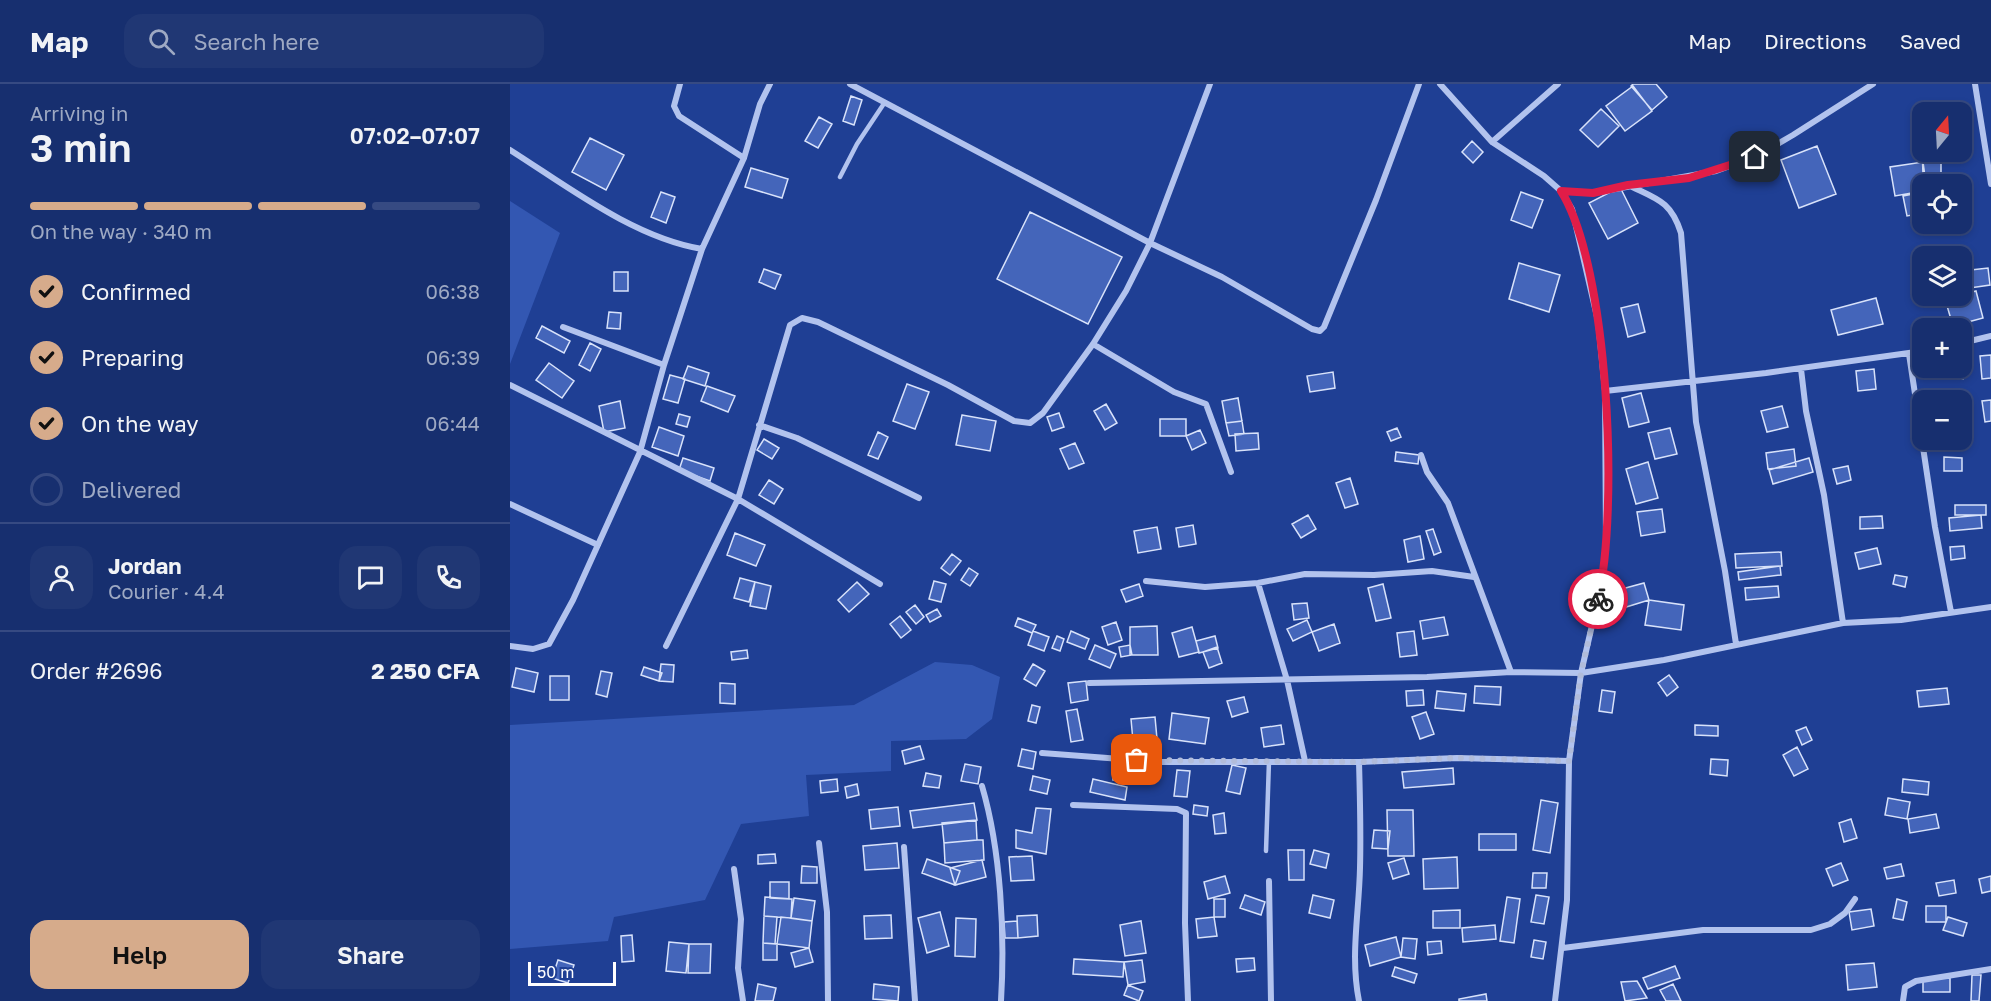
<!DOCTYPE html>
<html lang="en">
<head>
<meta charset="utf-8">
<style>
  body { margin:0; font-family:"Golos Text",sans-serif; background:#203774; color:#f1f3f6; height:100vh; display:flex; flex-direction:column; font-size:22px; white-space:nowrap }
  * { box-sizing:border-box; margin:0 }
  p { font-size:20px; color:#9ea9c3 }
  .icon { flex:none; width:33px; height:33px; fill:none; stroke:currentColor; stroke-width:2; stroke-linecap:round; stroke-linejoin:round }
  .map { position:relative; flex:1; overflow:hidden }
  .drawer { display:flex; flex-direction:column; background:#172f6f; width:510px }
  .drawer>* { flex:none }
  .needle { width:39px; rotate:18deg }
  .controls { position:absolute; left:1402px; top:18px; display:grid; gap:12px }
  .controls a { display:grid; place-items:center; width:60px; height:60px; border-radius:12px; background:#172f6f; box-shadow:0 3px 9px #0003,0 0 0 2px #364a82; font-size:30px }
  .scale { position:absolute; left:18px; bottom:15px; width:88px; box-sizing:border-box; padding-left:6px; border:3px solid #fff; border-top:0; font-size:16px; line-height:21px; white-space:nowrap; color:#fff; -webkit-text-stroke:4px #1f3f94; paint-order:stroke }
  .pin { position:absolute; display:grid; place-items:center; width:51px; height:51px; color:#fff; margin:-26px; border-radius:12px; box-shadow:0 3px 9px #0006 }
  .courier { position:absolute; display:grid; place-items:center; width:60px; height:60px; margin:-30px; border:4px solid #e11d48; border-radius:50%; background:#fff; color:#222; box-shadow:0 2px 8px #0007 }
  .head em { font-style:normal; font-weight:600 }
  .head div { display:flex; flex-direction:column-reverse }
  .head { display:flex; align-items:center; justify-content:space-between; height:102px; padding:0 30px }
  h1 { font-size:39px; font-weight:600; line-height:45px }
  .bar { display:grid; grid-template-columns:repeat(4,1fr); gap:9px 6px; align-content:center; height:72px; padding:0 30px }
  .bar i { height:8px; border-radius:4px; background:#364a82 }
  .bar .active { background:#d6ab8b }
  .bar p { grid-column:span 4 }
  .line { display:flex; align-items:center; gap:15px; padding:0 30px; border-top:2px solid #364a82 }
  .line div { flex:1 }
  .round { display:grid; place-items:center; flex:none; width:63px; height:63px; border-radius:18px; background:#203774 }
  ol { padding:0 30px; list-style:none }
  li { display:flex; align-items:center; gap:18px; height:66px }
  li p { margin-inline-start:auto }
  li .icon { padding:6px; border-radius:50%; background:#d6ab8b; color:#111; stroke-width:4 }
  li:last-child { color:#9ea9c3 }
  li i { width:33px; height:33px; border:3px solid #364a82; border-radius:50% }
  .button { display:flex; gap:12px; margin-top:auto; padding:12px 30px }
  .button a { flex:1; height:69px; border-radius:18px; background:#d6ab8b; color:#111; font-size:24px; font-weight:600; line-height:69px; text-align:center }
  .button a+a { background:#203774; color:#f1f3f6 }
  header { display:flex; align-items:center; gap:36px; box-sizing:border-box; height:84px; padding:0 30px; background:#172f6f; border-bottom:2px solid #364a82 }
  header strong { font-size:28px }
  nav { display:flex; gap:33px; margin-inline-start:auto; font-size:21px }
  .search { width:420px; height:54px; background:#203774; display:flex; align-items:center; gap:15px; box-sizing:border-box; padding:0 21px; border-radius:18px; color:#9ea9c3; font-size:22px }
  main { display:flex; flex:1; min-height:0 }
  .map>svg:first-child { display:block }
  .green { fill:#3357b2 }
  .building { fill:#4465ba; stroke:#d8e2fa; stroke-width:1.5 }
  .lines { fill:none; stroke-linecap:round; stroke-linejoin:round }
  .lane { stroke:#b2c3ee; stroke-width:4.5 }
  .street { stroke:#b2c3ee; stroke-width:6 }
  .done { stroke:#b1bcda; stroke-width:6; stroke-dasharray:0 10.8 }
  .route { stroke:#e11d48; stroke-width:8 }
</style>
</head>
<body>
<header>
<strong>Map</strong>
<div class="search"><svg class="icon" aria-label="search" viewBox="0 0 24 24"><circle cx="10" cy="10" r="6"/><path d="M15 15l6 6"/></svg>Search here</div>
<nav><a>Map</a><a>Directions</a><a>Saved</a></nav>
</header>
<main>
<section class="drawer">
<div class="head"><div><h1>3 min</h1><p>Arriving in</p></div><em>07:02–07:07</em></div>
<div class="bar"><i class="active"></i><i class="active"></i><i class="active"></i><i></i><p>On the way · 340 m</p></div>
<ol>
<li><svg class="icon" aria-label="check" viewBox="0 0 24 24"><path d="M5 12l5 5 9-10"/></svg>Confirmed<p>06:38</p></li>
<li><svg class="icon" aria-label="check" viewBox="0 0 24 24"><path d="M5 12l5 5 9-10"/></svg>Preparing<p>06:39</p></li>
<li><svg class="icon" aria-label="check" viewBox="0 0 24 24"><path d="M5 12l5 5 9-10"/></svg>On the way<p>06:44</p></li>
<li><i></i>Delivered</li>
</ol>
<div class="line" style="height:108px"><a class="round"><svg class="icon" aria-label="person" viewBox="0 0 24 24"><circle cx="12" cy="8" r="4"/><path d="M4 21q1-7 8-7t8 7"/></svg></a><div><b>Jordan</b><p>Courier · 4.4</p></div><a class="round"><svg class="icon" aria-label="chat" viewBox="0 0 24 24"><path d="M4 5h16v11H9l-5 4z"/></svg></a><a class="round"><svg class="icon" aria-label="phone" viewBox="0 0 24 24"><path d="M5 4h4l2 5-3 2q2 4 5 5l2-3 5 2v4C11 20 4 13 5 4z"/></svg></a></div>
<div class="line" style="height:78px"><div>Order #2696</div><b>2 250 CFA</b></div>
<div class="button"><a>Help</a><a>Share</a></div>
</section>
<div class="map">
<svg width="1481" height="917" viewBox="0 0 1481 917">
  <rect width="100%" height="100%" fill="#1f3f94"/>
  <path class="green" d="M0,117L50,149L0,280Z
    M425,578L462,581L490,593L482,635L456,655L381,657V687L296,691L299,732L231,740L195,816L104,833L98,857L0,865V641L344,621Z"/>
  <path class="building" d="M1123,0H1146L1157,13L1142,26L1121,2Z
    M1123,2L1142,27L1115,47L1096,22Z
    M341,12L352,16L344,41L333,37Z
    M1091,25L1109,42L1088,63L1070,46Z
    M309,33L322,40L308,64L295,57Z
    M80,54L114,71L96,106L62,88Z
    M962,57L973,68L963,79L952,68Z
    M1307,62L1326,110L1289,124L1271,76Z
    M1412,66L1431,68V89L1413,90Z
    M1413,78L1416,100H1413V107L1385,112L1380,83Z
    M241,84L278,95L272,114L235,103Z
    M1110,103L1128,139L1098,155L1079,119Z
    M151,108L165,113L156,139L141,133Z
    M1011,108L1033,116L1022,144L1001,136Z
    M1413,108V129L1397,132L1393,112Z
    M520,128L612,173L578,240L487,195Z
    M1009,179L1050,191L1039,228L999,215Z
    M1478,184L1480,201L1453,205L1452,187Z
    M254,185L271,191L265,205L249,198Z
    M104,188H118V207H104Z
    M1466,207L1473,234L1443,242L1435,215Z
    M1366,214L1373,240L1328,251L1321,226Z
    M1128,220L1135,248L1118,253L1111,224Z
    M99,228L111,229L110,245L97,244Z
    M32,242L60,257L54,269L26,254Z
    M80,259L91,265L80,287L69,281Z
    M1452,271L1461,274L1453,295L1434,288L1436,284H1452Z
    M1481,271V294L1472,295L1470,272Z
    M39,279L64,297L52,314L26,296Z
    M178,282L199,289L195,302L173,295Z
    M1364,285L1366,305L1348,307L1346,287Z
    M823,288L825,304L800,308L797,292Z
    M160,291L175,295L168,319L153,315Z
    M397,300L419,308L405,345L383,337Z
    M197,302L225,312L218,328L191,317Z
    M1131,309L1139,338L1119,343L1112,314Z
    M728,314L732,337L716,339L712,317Z
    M1481,316V337L1475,338L1472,317Z
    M110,317L115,344L94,348L89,322Z
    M596,320L607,339L595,346L584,327Z
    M1272,322L1278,343L1257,348L1251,327Z
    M549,329L554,343L542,347L537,333Z
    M169,330L180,333L177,343L166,340Z
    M452,331L486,337L480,367L446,361Z
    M650,335H676V352H650Z
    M732,337L734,350L719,352L716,339Z
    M149,343L174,352L168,372L142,363Z
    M887,344L891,353L881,357L877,348Z
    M1160,344L1167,370L1145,375L1138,349Z
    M690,346L696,359L682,366L676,352Z
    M368,348L378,353L368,375L358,371Z
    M748,349L749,365L726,367L725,350Z
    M254,355L269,364L262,375L247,366Z
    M565,359L574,379L559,385L550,365Z
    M1284,365L1286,382L1258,385L1256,369Z
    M886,368L909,371L908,380L885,377Z
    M1434,373L1452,374V387H1434Z
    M173,374L204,384L200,397L169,386Z
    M1299,374L1303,388L1263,400L1259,386Z
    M1138,378L1148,414L1126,420L1116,385Z
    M1338,382L1341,396L1327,400L1323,385Z
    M840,394L848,420L835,424L826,399Z
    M259,396L273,405L264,420L249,411Z
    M1445,421H1476V431H1445Z
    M1152,425L1155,448L1131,452L1127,428Z
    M798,431L806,445L791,454L782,440Z
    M1471,431L1472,444L1440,447L1439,434Z
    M1372,432L1373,444L1350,445V433Z
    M683,441L686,460L669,463L666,444Z
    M647,443L651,465L628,469L624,447Z
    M923,445L931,468L924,471L916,447Z
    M225,449L255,461L246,482L217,471Z
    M910,452L914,475L898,478L894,456Z
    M1454,462L1455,474L1441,476L1440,463Z
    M1367,464L1371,480L1349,485L1345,469Z
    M1271,468L1272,482L1226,484L1225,470Z
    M442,470L451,477L440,491L431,484Z
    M1270,482L1271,491L1229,496L1228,488Z
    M459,484L468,490L460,502L451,496Z
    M1385,491L1397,493L1395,503L1383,500Z
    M230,494L245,498L239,518L224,514Z
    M424,497L436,500L431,518L419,515Z
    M245,498L261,502L256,525L240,522Z
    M347,498L359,510L339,528L328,516Z
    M1134,499L1139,516L1113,524L1108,506Z
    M629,500L633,512L616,518L611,506Z
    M873,500L881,534L866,537L858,504Z
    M1268,502L1269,513L1236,516L1235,504Z
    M1139,516L1174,521L1171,546L1135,541Z
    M797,519L799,534L784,536L782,520Z
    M405,521L414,533L406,540L396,528Z
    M427,525L431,532L420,538L416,531Z
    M390,532L401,546L391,554L380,540Z
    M934,533L938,551L913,555L910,537Z
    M508,534L526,541L522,549L505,542Z
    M797,536L802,548L783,557L777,545Z
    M606,538L612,556L598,561L592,543Z
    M824,540L830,559L809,567L802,548Z
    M647,542L648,571H620V543Z
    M682,543L689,568L669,573L662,549Z
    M523,547L539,553L534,567L518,561Z
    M561,547L579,555L575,565L557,558Z
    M904,547L907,571L890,573L887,549Z
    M547,552L554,555L550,567L542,564Z
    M705,552L708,564L689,569L686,557Z
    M585,561L606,570L600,584L579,575Z
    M620,561L622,571L611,573L609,563Z
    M707,563L712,579L699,584L693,568Z
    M237,566L238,574L222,576L221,568Z
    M151,580L164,581L163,598L149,597Z
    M523,580L535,587L526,602L514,595Z
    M134,583L152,589L149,597L131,591Z
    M6,584L28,589L24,608L2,603Z
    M91,587L102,589L97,613L86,610Z
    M1159,591L1168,603L1157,612L1148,599Z
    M40,592H59V616H40Z
    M576,597L578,616L561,619L558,599Z
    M210,599L225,600V620L210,619Z
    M965,602L991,603L990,621L964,619Z
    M1437,604L1439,620L1409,623L1407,607Z
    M913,606L914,621L897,622L896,607Z
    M1092,606L1105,608L1102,629L1089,627Z
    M927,607L956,610L954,627L925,624Z
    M734,613L738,628L722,633L717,617Z
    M522,621L530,623L526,639L518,637Z
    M567,625L573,656L561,658L556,627Z
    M916,628L924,650L910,655L902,633Z
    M662,629L699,634L695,660L659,655Z
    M645,633L648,666L624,668L621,635Z
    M771,641L774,660L754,663L751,644Z
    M1185,641L1208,642V652L1185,651Z
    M1296,643L1302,656L1292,661L1286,647Z
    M410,662L414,675L395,680L392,667Z
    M1287,663L1298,685L1284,692L1273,671Z
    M512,665L526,668L523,685L508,682Z
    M1201,675L1218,676L1217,692L1200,690Z
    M603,678H620V696H603Z
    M455,680L471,683L468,700L451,697Z
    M722,681L736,684L730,710L716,707Z
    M943,684L944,700L894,704L892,688Z
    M667,686L680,687L677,713L664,712Z
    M416,689L431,692L429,704L413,702Z
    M523,692L540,696L537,710L520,706Z
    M327,695L328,707L311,709L310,697Z
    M583,695L617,703L615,716L580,708Z
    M1393,695L1419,698L1418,711L1392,708Z
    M347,700L349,711L337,714L335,703Z
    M1378,714L1400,718L1397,735L1375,731Z
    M1031,716L1048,719L1040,769L1023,766Z
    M464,719L467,736L403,744L400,727Z
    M684,721L698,723L697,732L683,730Z
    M388,723L390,742L361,745L359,726Z
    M526,724L541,725L536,770L506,764V746L522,749Z
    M877,726H903L904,772H878Z
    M714,729L716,749L705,750L703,731Z
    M1426,730L1429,744L1400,749L1398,735Z
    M1341,735L1347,754L1334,758L1329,739Z
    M466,736L467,756L434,759L432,739Z
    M864,746L880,747L878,765L862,764Z
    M969,750H1006V766H969Z
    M467,756H473L474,776L435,779L434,759Z
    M387,759L389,784L355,786L353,762Z
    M778,766H794V796H779Z
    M804,766L819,770L816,784L800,780Z
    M265,770L266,779L248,780V771Z
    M522,772L524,796L501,797L499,773Z
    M947,773L948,804L914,805L913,775Z
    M894,774L899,790L883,795L878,779Z
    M417,775L450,787L445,801L412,789Z
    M472,776L476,793L445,801L440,784Z
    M1331,779L1338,796L1323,802L1316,785Z
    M1391,780L1394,792L1377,795L1374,784Z
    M292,782L307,783V799H291Z
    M1023,789H1037L1036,804H1022Z
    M715,792L720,809L698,815L694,798Z
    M1481,792V807L1472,809L1469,795Z
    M1444,796L1446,809L1429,812L1426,799Z
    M260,798H279V815L260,814Z
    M735,811L755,818L751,831L730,824Z
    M803,811L824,816L820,834L799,829Z
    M1026,811L1039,813L1034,840L1021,838Z
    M255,813L282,815L281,834L254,832Z
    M997,813L1010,815L1004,859L990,857Z
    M284,814L305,817L302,837L281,834Z
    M704,815H715V833H704Z
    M1387,815L1397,818L1393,836L1383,834Z
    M1416,822H1436V838H1416Z
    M1361,825L1364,842L1342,846L1339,828Z
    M950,826V844H923V827Z
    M430,828L439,862L417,869L408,834Z
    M381,831L382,854L355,855L354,832Z
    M527,831L528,852L508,854L507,832Z
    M254,832L267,833L265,860L253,859Z
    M271,833L302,837L299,864L267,860Z
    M704,833L707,852L688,854L686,835Z
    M1438,833L1457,839L1453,852L1433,846Z
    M446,834L466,835L465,873L445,872Z
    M507,837L508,854H495L494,838Z
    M631,837L636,869L615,872L610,841Z
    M985,841L986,855L953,858L952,844Z
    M122,851L124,877L112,878L111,852Z
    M886,853L891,873L860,882L855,861Z
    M893,854L907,855L905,875L891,873Z
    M1024,856L1036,858L1033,875L1021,873Z
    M931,857L932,869L918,871L917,858Z
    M159,858L179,860L176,889L156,887Z
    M253,859L267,860V876H253Z
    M179,860H201L200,889H178Z
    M299,864L303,878L285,883L281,869Z
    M744,874L745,886L727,888L726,875Z
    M564,875L614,878L613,893L563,890Z
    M48,876L64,881L58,899L42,894Z
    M632,876L635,898L618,901L614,878Z
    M1364,879L1367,903L1338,906L1336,881Z
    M1165,882L1170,894L1138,905L1133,894Z
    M885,883L907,890L904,899L882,892Z
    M1462,891H1471L1469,917H1461Z
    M1440,894V908H1413V895Z
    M1127,897L1137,914L1115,917L1111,898Z
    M248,900L266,904L263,917H245Z
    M364,900L389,903L388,917L363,915Z
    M1163,900L1171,917H1156L1150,906Z
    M618,901L633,907L629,917L614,911Z
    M976,910L977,917H949V915Z"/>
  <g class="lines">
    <path class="lane" d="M330,93L347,60L375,18
      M756,767L759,677"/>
    <path class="street" d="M170,0L164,22L169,32L234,74
      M340,0L640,159L712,193L802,245L810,247L814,243L866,116L909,0
      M930,0L982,58L1034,92L1051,107L1062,125L1088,237L1095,307L1096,458L1092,498L1071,589L1059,677L1057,816L1045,917
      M1465,0L1481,100
      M982,58L1048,0
      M0,66C57,102 124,154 192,165
      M1118,101C1147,115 1161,117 1171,149L1186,338L1215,487L1226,560
      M1051,107L1083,109L1206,87L1245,73L1283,51L1363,0
      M53,243L154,281
      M1452,259L1481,252
      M583,260L664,308L696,320L721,388
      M1399,270L1425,443L1441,528
      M1291,285L1296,327L1314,411L1333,539
      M0,301L228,415L370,500
      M1095,307L1256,289L1413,267
      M249,341L287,354L409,414
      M911,371L917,388L938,419L1001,588
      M0,420L88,461
      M636,497L695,503L748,499L795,490L864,491L922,487L964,493
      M748,499L777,596L795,677
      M0,562L23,565L39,560L63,516L130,368L154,281L192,165L234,74L250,20L260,0
      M156,562L228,415L280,241L292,234L308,238L438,301L504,337L520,339L533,329L583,260L616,207L640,159L700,0
      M579,599L917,593L1001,588L1071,589L1154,576L1333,539L1391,536L1481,523
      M532,669L650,678H849L947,674L1059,677
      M472,702C491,767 495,850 491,917
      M563,721L667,725L676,729L675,839L678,917
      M309,759L317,828L318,917
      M394,763L405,917
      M224,785L231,835L228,884L233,917
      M759,797L761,917
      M1053,864L1193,846H1301L1320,840L1335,829L1345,815
      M849,917C840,872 849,830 850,784C851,749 850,713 849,678
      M1393,917L1395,903L1406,897L1481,885"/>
  </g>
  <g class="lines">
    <path class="done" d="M627,676L849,678L947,674L1059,677L1071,589L1088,515"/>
    <path class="route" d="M1088,515C1109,427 1099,183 1051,107L1083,109L1118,101L1179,94L1245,73"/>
  </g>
</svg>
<div class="controls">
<a><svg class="needle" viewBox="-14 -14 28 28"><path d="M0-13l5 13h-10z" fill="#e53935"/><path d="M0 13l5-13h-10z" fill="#9ea9c3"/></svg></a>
<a><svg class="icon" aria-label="locate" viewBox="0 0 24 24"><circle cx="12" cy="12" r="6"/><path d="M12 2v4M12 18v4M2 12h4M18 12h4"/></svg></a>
<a><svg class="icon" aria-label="layers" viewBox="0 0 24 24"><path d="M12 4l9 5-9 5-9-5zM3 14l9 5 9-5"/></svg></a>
<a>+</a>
<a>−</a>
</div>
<div class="scale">50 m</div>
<div class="pin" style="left:627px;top:676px;background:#ea580c"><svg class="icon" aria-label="bag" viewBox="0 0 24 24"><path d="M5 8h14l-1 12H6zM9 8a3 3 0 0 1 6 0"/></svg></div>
<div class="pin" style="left:1245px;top:73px;background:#1f2937"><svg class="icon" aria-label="home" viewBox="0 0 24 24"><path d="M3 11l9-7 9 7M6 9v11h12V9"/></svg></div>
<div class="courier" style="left:1088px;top:515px"><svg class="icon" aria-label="bike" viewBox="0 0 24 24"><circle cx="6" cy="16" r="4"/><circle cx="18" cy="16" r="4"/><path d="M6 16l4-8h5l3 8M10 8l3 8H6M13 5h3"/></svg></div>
</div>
</main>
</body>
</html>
